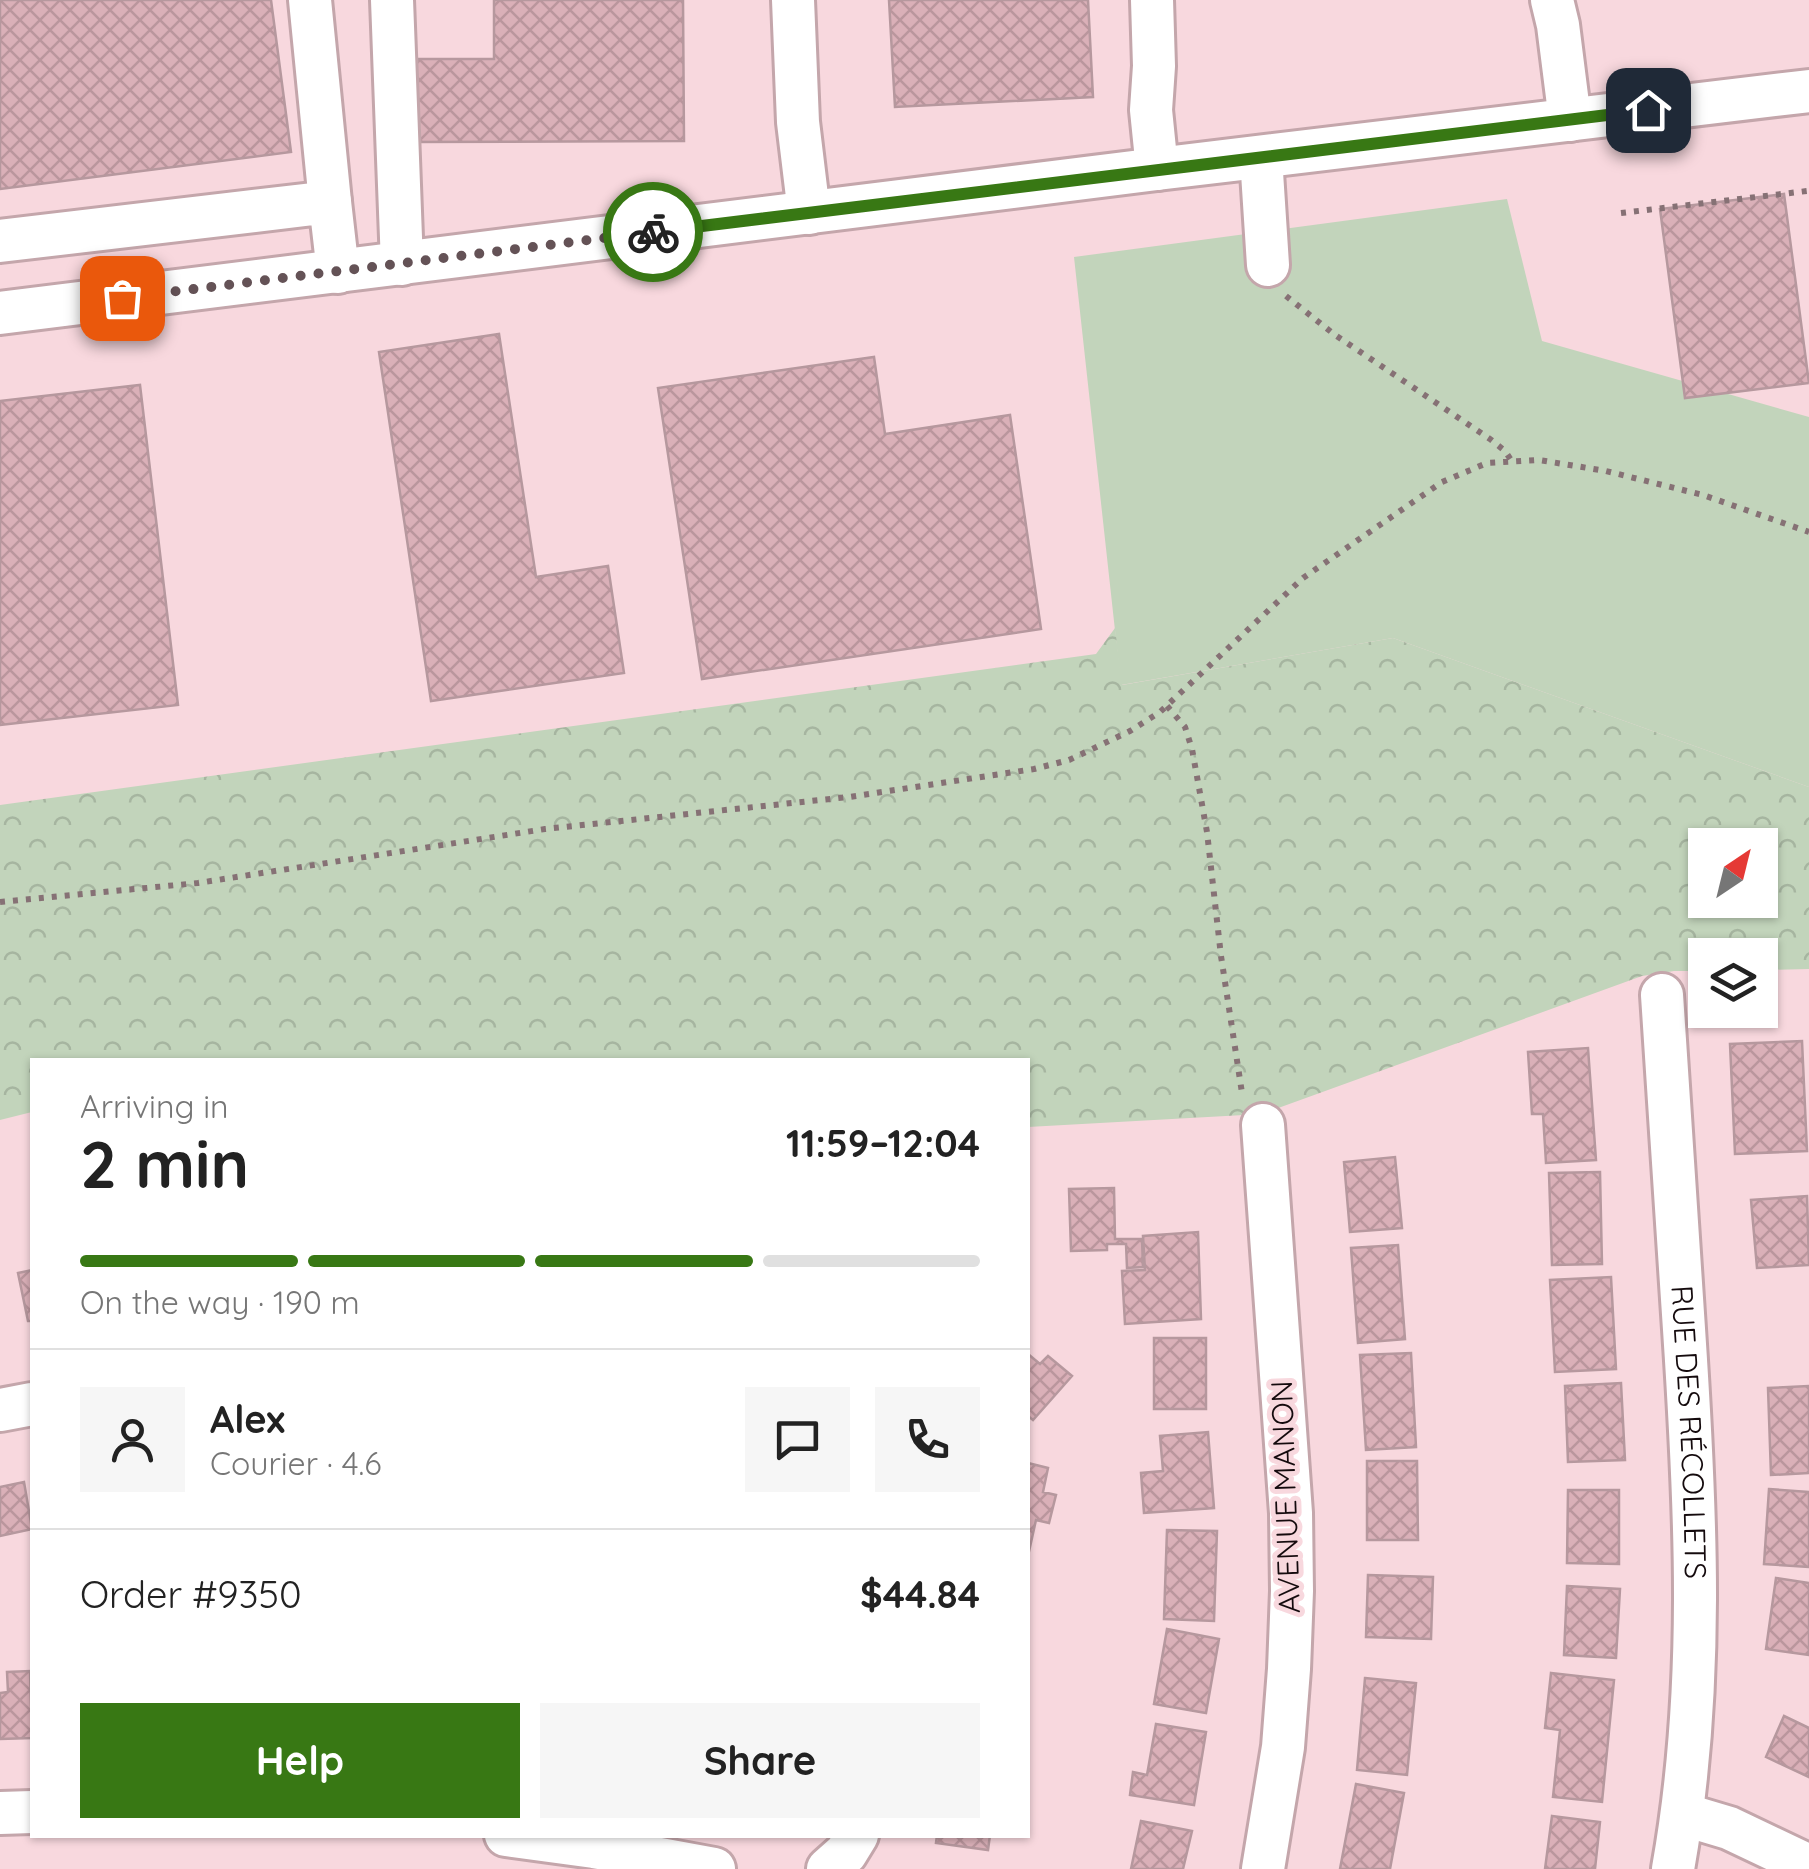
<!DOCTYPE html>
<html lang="en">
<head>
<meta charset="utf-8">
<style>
  body { margin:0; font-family:Quicksand,sans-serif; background:#f6f6f6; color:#222; height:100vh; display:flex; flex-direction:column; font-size:38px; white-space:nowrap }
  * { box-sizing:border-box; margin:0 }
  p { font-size:32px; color:#767676 }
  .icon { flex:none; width:55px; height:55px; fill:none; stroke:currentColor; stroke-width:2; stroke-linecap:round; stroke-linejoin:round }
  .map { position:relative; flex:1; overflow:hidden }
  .sheet { position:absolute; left:30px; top:1058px; width:1000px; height:780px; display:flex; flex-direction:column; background:#fff; border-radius:0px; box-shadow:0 2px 8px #0004 }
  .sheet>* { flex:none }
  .needle { width:65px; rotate:35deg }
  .tools { position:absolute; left:1688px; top:828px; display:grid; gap:20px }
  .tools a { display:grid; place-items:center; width:90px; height:90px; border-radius:0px; background:#fff; box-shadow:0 2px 8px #0004; font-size:50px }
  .pin { position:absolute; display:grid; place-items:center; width:85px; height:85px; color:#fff; margin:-42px; border-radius:20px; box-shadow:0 5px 15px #0006 }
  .courier { position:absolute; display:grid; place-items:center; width:100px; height:100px; margin:-50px; border:8px solid #387814; border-radius:50%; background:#fff; color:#222; box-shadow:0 2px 12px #0007 }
  .head em { font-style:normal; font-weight:700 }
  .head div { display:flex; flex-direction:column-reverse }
  .head { display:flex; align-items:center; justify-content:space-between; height:170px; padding:0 50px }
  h1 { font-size:65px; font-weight:700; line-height:75px }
  .bar { display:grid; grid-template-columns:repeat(4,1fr); gap:15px 10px; align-content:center; height:120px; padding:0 50px }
  .bar i { height:12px; border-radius:8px; background:#e0e0e0 }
  .bar .active { background:#387814 }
  .bar p { grid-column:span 4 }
  .line { display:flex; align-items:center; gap:25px; padding:0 50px; border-top:2px solid #e0e0e0 }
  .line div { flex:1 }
  .round { display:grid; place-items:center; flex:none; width:105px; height:105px; border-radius:0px; background:#f6f6f6 }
  .primary-button { display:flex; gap:20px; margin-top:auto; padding:20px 50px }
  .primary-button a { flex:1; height:115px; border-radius:0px; background:#387814; color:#fff; font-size:40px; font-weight:700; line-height:115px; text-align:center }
  .primary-button a+a { background:#f6f6f6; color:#222 }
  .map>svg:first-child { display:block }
  .green { fill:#c2d4bb }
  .park { fill:url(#park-crowns); fill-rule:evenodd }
  .building { fill:url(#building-cross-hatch); stroke:#b6989e; stroke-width:2.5 }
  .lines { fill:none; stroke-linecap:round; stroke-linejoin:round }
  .minor-casing { stroke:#c4a6ab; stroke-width:48 }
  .path { stroke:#867175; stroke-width:6; stroke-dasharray:5 8; stroke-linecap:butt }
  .minor { stroke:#fff; stroke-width:42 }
  .done { stroke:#645256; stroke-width:10; stroke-dasharray:0 18 }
  .route { stroke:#387814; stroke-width:12 }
  .labels { text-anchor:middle; stroke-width:10; stroke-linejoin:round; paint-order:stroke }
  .street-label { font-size:30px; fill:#140a0d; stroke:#f8d8de }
</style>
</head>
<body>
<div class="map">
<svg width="1809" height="1869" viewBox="0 0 1809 1869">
  <defs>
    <pattern id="park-crowns" width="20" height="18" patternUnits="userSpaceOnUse" patternTransform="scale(2.5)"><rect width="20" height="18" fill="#c2d4bb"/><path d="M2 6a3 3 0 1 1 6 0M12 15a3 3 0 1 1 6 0" fill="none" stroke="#a6b5a0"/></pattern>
    <pattern id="building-cross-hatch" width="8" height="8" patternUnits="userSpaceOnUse" patternTransform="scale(2.5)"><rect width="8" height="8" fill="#dab0b8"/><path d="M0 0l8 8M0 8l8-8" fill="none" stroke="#ba969d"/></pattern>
  </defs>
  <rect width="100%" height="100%" fill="#f8d8de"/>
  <path class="green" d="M1507,199L1542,341L1809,417V787L1393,638L1121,685L1074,257Z"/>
  <path class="park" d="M1115,628L1122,685L1393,638L1809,787V969L1760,970V955H1705V971H1674L1642,976L1262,1114L1028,1127V1060H32V1112L0,1120V805L1096,654ZM1705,845H1760V900H1705Z"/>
  <path class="building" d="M0,0H271L291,152L0,189Z
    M494,0H683L684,141L412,142L411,59H494Z
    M889,0H1088L1093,97L895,107Z
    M1784,194L1809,383L1685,398L1660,209Z
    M499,334L536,577L608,566L624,673L431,701L379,352Z
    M874,357L885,434L1010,415L1041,629L702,679L658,388Z
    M140,385L178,705L0,725V401Z
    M1802,1041L1807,1151L1735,1154L1730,1044Z
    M1588,1048L1596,1160L1546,1163L1543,1114H1532L1528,1052Z
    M1395,1157L1402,1228L1350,1232L1344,1162Z
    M1600,1172L1602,1264L1552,1265L1549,1173Z
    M1114,1188L1115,1239H1142L1143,1267L1127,1268L1126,1244H1107V1250L1071,1251L1069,1189Z
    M1807,1196L1809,1265L1757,1268L1751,1200Z
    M1198,1232L1201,1319L1125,1324L1122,1271L1145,1270L1143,1236Z
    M1398,1245L1405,1339L1358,1343L1351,1248Z
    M32,1270V1321H28L18,1273Z
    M1611,1277L1616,1369L1555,1372L1550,1280Z
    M1154,1338H1206V1409H1154Z
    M1411,1353L1416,1447L1366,1450L1360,1355Z
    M1028,1354L1040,1364L1048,1356L1072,1376L1033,1420L1028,1416Z
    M1621,1383L1625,1460L1568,1462L1565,1386Z
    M1809,1386V1473L1771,1475L1768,1388Z
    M1208,1432L1214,1508L1144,1513L1141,1473L1163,1471L1160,1436Z
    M1367,1461H1417L1418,1540H1367Z
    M1028,1463L1048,1468L1043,1492L1056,1495L1049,1523L1036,1520L1028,1556Z
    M24,1482L32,1529L0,1536V1487Z
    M1769,1489L1809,1492V1567L1764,1564Z
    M1568,1490H1619V1564L1567,1563Z
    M1167,1530L1217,1531L1214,1621L1164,1619Z
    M1368,1575L1433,1577L1431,1639L1366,1637Z
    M1776,1578L1809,1583V1655L1766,1649Z
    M1567,1586L1620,1589L1616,1658L1564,1655Z
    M1167,1629L1219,1639L1206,1713L1154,1704Z
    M30,1671L32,1738L0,1739V1693L8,1692L7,1672Z
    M1551,1673L1614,1680L1602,1802L1553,1797L1560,1730L1545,1728Z
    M1365,1678L1416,1683L1407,1775L1357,1770Z
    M1784,1716L1809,1728V1777L1766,1757Z
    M1156,1724L1206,1732L1194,1805L1130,1795L1133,1772L1147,1775Z
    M1356,1784L1404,1793L1390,1869H1340Z
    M1552,1816L1600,1822L1595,1869H1545Z
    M1141,1821L1192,1831L1183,1869H1131Z
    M937,1835H990L988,1850L936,1843Z"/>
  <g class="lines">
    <g class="minor-casing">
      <g id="minor">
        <path d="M310,0L330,202"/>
        <path d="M392,0L402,264"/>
        <path d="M793,0L798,122L809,213"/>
        <path d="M1152,0L1154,66L1151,110L1157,169"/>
        <path d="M1552,0L1558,25L1570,120"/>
        <path d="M1261,157L1268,265"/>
        <path d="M0,241L330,202L338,272"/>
        <path d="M0,313L1157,169L1809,91"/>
        <path id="s1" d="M1662,995C1669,1106 1677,1218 1684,1329C1696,1510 1705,1690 1673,1869"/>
        <path d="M0,1410L32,1404"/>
        <path d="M0,1813L32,1812"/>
        <path d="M1682,1814L1729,1828L1809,1866"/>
        <path d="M506,1835L594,1847L714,1869"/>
        <path d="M828,1869L846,1853L857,1835"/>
        <path d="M1263,1869L1283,1747L1289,1669L1292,1591L1291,1513L1263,1125"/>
      </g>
    </g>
    <path class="path" d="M1621,213L1807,191
      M1286,296L1335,335L1490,439L1505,451L1511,460
      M1167,706L1185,727L1192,749L1207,832L1221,956L1242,1093
      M0,902L198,883L545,829L849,797L1034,769L1069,760L1130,731L1160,712L1303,578L1442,482L1487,463L1539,460L1606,471L1703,495L1809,532"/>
    <use href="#minor" class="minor"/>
  </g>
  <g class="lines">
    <path class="done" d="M122,298L653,232"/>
    <path class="route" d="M653,232L1648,110"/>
  </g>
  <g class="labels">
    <g class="street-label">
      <text dy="10" stroke="none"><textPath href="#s1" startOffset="438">RUE DES RÉCOLLETS</textPath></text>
      <text transform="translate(1286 1497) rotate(-92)" y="10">AVENUE MANON</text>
    </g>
  </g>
</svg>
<div class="tools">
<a><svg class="needle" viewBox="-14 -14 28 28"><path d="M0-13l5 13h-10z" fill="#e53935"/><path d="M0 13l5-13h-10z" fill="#767676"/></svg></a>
<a><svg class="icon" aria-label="layers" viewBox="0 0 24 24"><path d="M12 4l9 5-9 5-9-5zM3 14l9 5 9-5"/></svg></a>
</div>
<div class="pin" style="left:122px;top:298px;background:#ea580c"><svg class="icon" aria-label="bag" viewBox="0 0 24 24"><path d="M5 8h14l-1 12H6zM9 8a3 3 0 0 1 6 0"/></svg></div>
<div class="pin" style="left:1648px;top:110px;background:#1f2937"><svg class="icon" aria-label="home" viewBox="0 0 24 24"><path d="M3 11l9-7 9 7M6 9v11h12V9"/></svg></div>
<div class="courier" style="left:653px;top:232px"><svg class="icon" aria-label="bike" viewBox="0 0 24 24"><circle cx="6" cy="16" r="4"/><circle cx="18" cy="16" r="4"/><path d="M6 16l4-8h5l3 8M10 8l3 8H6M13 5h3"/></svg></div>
<section class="sheet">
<div class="head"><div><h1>2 min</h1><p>Arriving in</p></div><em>11:59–12:04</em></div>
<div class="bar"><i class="active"></i><i class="active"></i><i class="active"></i><i></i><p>On the way · 190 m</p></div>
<div class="line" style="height:180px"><a class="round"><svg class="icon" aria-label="person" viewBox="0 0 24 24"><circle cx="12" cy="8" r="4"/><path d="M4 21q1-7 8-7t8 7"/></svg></a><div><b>Alex</b><p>Courier · 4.6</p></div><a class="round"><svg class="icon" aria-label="chat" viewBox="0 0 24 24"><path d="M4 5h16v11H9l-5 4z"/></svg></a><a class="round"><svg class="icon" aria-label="phone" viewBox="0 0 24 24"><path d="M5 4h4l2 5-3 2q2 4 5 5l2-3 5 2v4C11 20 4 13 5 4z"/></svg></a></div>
<div class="line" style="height:130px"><div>Order #9350</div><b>$44.84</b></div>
<div class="primary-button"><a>Help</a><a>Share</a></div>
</section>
</div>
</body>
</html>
